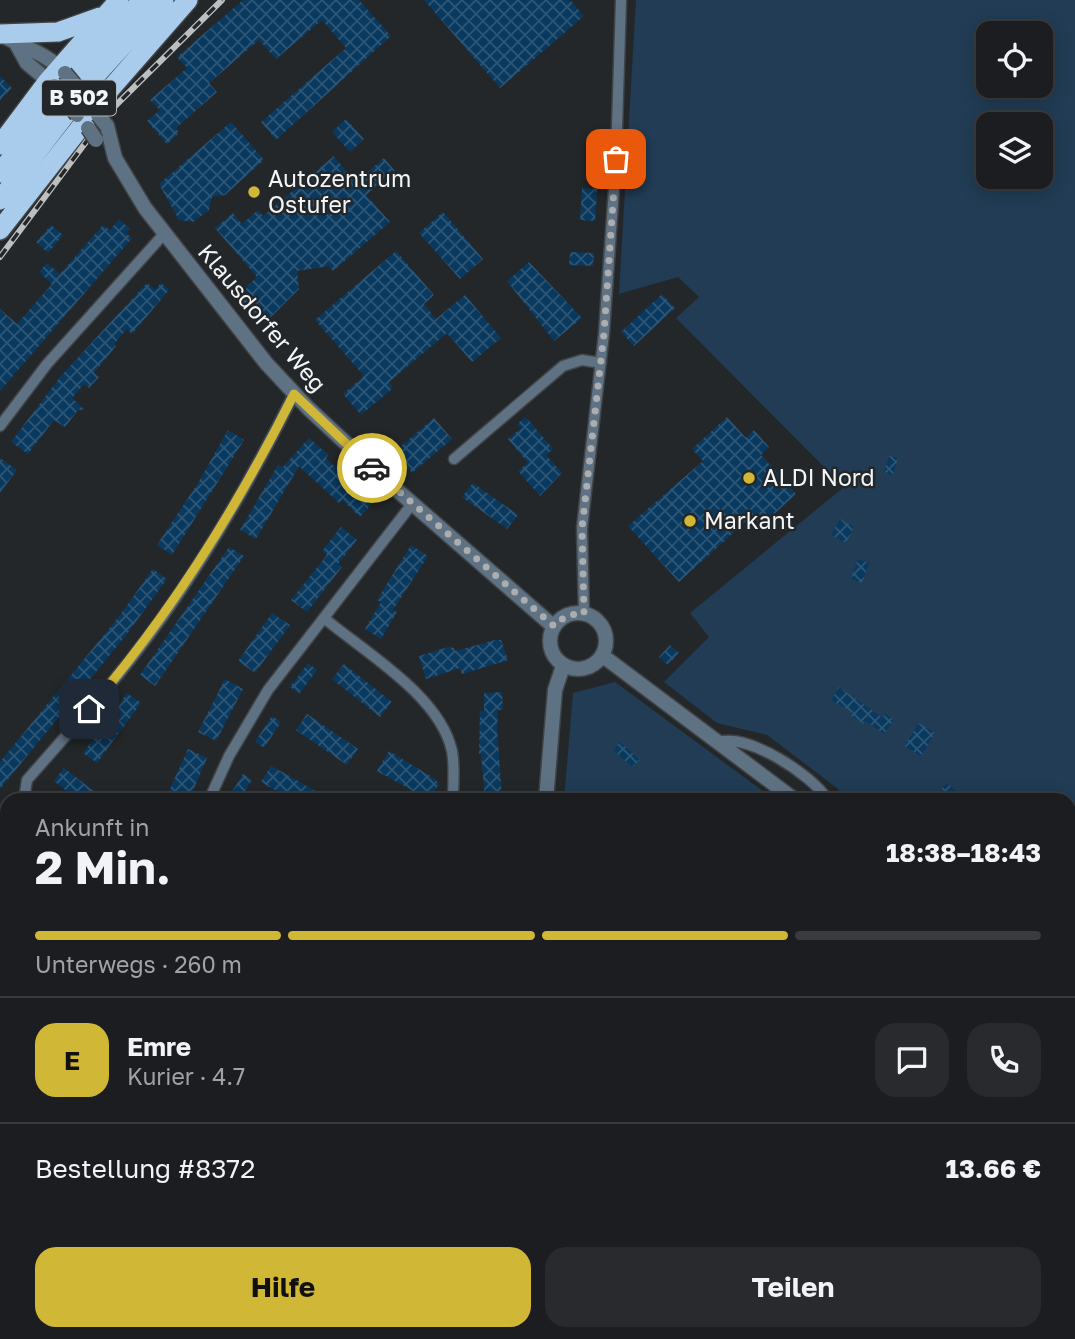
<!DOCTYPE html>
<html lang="de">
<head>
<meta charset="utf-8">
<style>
  body { margin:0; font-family:"Golos Text",sans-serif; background:#282a2d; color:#f1f3f6; height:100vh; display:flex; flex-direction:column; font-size:26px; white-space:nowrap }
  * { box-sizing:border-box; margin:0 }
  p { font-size:23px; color:#a0a2a5 }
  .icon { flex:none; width:38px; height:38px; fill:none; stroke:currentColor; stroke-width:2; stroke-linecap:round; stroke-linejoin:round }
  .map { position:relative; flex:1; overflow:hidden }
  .sheet { position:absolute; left:0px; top:793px; width:1076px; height:548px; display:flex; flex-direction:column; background:#1b1d20; border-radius:21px 21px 0 0; box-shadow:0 4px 18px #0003,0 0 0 2px #393b3e }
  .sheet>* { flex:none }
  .controls { position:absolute; left:976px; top:21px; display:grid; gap:14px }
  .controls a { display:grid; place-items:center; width:77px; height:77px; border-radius:14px; background:#1b1d20; box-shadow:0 4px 18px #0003,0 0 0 2px #393b3e; font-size:35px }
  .pin { position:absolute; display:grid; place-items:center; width:60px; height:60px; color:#fff; margin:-30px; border-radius:14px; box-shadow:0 4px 10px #0006 }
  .courier { position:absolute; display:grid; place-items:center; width:70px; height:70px; margin:-35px; border:5px solid #d1b736; border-radius:50%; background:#fff; color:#222; box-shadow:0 2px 9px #0007 }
  .overview em { font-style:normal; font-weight:700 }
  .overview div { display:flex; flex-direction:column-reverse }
  .overview { display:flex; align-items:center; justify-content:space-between; height:119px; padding:0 35px }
  h1 { font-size:46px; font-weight:700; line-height:52px }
  .bar { display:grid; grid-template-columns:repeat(4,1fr); gap:10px 7px; align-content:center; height:84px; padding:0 35px }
  .bar i { height:9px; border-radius:5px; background:#393b3e }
  .bar .active { background:#d1b736 }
  .bar p { grid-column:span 4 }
  .line { display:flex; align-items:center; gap:18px; padding:0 35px; border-top:2px solid #393b3e }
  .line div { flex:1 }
  .round { display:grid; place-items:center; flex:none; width:74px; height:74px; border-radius:21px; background:#282a2d }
  .primary-button { display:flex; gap:14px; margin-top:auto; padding:14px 35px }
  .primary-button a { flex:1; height:80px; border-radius:21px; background:#d1b736; color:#111; font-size:28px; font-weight:700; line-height:80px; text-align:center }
  .primary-button a+a { background:#282a2d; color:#f1f3f6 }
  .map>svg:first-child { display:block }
  .green { fill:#213c54; fill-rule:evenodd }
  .building { fill:url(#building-cross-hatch) }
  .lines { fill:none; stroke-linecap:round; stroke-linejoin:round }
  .minor-casing { stroke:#414447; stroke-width:13 }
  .tertiary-casing { stroke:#414447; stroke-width:17 }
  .trunk-casing { stroke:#414447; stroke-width:22 }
  .minor { stroke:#5f7284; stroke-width:10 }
  .tertiary { stroke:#5f7284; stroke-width:14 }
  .trunk { stroke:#aaccec; stroke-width:19 }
  .rail-casing { stroke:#bcbec0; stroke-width:6 }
  .rail { stroke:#24272a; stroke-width:3.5; stroke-dasharray:10; stroke-linecap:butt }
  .tertiary-bridge-casing { stroke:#414447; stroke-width:17; stroke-linecap:butt }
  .tertiary-bridge { stroke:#5f7284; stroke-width:14 }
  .done { stroke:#abadaf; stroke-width:7; stroke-dasharray:0 12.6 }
  .route { stroke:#d1b736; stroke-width:9 }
  .poi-dot { fill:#d1b736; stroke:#24272a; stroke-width:2.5 }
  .labels { text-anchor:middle; stroke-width:5; stroke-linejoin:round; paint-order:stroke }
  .shield { fill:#24272a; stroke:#b5b7ba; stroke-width:2 }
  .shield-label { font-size:21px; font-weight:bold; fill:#f3f5f7 }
  .poi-label { font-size:23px; fill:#f3f5f7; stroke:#24272a; text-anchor:start }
  .street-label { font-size:23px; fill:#f3f5f7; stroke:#24272a }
</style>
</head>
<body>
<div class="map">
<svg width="1075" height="1339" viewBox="0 0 1075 1339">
  <defs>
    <pattern id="building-cross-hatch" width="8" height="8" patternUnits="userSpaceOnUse" patternTransform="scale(1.75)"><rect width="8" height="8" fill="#09395e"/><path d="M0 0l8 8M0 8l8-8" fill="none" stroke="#2d5676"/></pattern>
  </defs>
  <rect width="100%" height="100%" fill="#24272a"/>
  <path class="green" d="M636,0H1075V930L1069,929V800H844L837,788L767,735L717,723L664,682L709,637L690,613L844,487L676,318L699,297L678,277L619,294ZM989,33H1041V86H989ZM989,124H1041V177H989Z
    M615,682L775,800H564L573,693Z
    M1069,983H1075V1339H747L741,1334H1069Z
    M588,1334H625L618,1339H588Z"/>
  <path class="building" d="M243,0H359L391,36L276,140L261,122L346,48L322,20L276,59L259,40L209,83L217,92L176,128L179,133L167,144L147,121L160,110L150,100L187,68L177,57Z
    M424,0H570L584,16L500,88Z
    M0,76L12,88L0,100Z
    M346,119L364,139L350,152L332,132Z
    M231,122L264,160L225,195L212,197L209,210L193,222L179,220L159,184Z
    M334,156L355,183L384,158L395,171L366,195L390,222L333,271L329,266L297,271L299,289L266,322L258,321L241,301L248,285L257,277L215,228L233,213L242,224L258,210L263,216Z
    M582,188L597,189L595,221L580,220Z
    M443,212L483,259L460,279L419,233Z
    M119,219L130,229L126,233L132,238L0,391V309L17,324L52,284L39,272L47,263L60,274L103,225L110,230Z
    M51,225L63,235L48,253L36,242Z
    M396,251L434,295L424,304L436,319L465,295L501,338L472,362L447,333L389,382L393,388L361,415L343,394L364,376L315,320Z
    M570,252L594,253L593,266L569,265Z
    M529,262L582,318L554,341L507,281Z
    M147,283L155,290L161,283L169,290L132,334L127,329L114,344L116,346L94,373L99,377L89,388L84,384L72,398L85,410H78L65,427L54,420L28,454L11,442L60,377Z
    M662,294L675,308L634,346L621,332Z
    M526,417L553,449L546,455L562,473L540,496L518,471L528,463L508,439L521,428L517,424Z
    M727,417L746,438L754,430L769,447L761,455L796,494L761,526L752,516L679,582L628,526L703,461L692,449Z
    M434,418L452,439L412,473L394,452Z
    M228,430L244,440L172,555L157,545L198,483Z
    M309,438L328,455L326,458L333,465L376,499L360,517L342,500L339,503L299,466L256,539L240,530L278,465L283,467Z
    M889,456L898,458L893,475L884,472Z
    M0,458L17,470L0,493Z
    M473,483L518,515L507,529L462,497Z
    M840,519L854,527L846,543L831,535Z
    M341,527L357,540L338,564L342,567L307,612L291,600L327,555L322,551Z
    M411,545L428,556L393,610L397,612L381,639L365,629L381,602L377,600Z
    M229,547L244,556L155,686L140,675Z
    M858,559L869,563L862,583L851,579Z
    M153,569L167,579L127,634L0,789V762L117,619Z
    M272,613L290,625L255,673L238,661Z
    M495,640H501L508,660L462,674L460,668L426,679L419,656L448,647L454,648L455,651Z
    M670,645L679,653L668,665L659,657Z
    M308,663L317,670L299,694L290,687Z
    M344,664L392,702L380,717L332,679Z
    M225,679L243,689L216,741L198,732Z
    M839,687L883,718L886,714L894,720L884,734L866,721L864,724L851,716L853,713L831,700Z
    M502,692L503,710H498L497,728L502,800H485L481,754H479L480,711H484V693Z
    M127,693L141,703L97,763L83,753Z
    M307,714L358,749L347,765L296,730Z
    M272,716L281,722L264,748L255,742Z
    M919,723L935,733L921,756L904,746Z
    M620,742L640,760L632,767L613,750Z
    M188,749L207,758L189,800H165Z
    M389,751L435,779L439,784L429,800L377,771Z
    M271,766L284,773L331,800H292L261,782Z
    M64,768L105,800H78L54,781Z
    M243,774L252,780L239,800H227Z
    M946,783L968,800H943L937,795Z"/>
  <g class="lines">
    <g class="minor-casing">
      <path id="minor" d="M0,426L47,364L163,235
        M454,459L563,366L582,360L601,363
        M584,614L582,528L604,333L616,159L621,0
        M324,618C366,653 440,696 452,751C455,766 453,785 453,800
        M719,742C749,734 811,774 828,800
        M24,800L27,780C58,745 89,710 118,675C188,590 245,492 294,394
        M209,800L229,756L268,690L412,504
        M0,856L7,846
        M0,1025H7
        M0,1287L7,1289
        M102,1334L106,1339
        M332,1334L365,1338L392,1334"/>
    </g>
    <g class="tertiary-casing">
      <path id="tertiary" d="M0,34C23,48 46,52 65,73
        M17,45L27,63L54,86
        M107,126L115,158L145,208L266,363L308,408L390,484L554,627
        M550 641a28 28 0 1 1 56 0a28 28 0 1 1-56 0Z
        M603,656L795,800
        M546,800L555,690L563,666
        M1069,947L1075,948
        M564,1339V1334"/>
    </g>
    <g class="trunk-casing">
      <path id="trunk" d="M0,34L58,32L100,17
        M0,145L48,81L119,0
        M0,173L48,110L142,0
        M0,200L96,75L164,0
        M0,230L112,87L188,0"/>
    </g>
    <use href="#minor" class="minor"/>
    <use href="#tertiary" class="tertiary"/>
    <use href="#trunk" class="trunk"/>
    <g class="rail-casing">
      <path id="rail" d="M0,257L107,114L222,0"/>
    </g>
    <use href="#rail" class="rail"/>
    <g class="tertiary-bridge-casing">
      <path id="tertiary-bridge" d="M65,73L89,102
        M54,86L77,115
        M98,115L107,126
        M88,128L96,140"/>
    </g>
    <use href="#tertiary-bridge" class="tertiary-bridge"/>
  </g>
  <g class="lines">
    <path class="done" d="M372,468L554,626L567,615L584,614L582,528L604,333L616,159"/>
    <path class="route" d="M89,709C171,614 238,506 294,394L372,468"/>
  </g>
  <g class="poi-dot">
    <circle cx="254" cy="192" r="7"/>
    <circle cx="749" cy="478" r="7"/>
    <circle cx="690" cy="521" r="7"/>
  </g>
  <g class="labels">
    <rect class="shield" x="42" y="80.5" width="74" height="35" rx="5"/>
    <g class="shield-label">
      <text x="79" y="105">B 502</text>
    </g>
    <g class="poi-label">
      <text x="268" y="187">Autozentrum<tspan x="268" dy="26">Ostufer</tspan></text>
      <text x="763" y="486">ALDI Nord</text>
      <text x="704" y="529">Markant</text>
    </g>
    <g class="street-label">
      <text transform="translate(262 318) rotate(50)" y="8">Klausdorfer Weg</text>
    </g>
  </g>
</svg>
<div class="controls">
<a><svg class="icon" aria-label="locate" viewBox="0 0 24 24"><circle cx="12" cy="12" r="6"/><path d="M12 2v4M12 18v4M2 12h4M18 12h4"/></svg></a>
<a><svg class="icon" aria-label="layers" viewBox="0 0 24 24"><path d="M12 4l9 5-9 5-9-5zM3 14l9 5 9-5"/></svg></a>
</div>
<div class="pin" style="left:616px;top:159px;background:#ea580c"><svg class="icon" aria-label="bag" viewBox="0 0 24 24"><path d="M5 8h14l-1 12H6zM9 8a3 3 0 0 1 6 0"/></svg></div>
<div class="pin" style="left:89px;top:709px;background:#1f2937"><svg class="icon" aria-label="home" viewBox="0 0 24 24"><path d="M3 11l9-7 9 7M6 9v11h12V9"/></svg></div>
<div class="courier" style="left:372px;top:468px"><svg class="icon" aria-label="car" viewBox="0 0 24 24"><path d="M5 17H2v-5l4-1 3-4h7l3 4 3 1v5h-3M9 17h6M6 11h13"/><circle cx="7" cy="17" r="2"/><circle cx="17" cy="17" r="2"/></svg></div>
<section class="sheet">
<div class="overview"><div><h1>2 Min.</h1><p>Ankunft in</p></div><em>18:38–18:43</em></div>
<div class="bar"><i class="active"></i><i class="active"></i><i class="active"></i><i></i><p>Unterwegs · 260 m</p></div>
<div class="line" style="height:126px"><b class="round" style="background:#d1b736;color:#111">E</b><div><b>Emre</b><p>Kurier · 4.7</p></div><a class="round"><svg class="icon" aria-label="chat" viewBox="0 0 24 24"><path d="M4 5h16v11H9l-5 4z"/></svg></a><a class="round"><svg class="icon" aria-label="phone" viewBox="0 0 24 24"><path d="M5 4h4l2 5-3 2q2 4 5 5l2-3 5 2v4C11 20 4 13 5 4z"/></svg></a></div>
<div class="line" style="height:91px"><div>Bestellung #8372</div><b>13.66 €</b></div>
<div class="primary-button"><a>Hilfe</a><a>Teilen</a></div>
</section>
</div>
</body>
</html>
